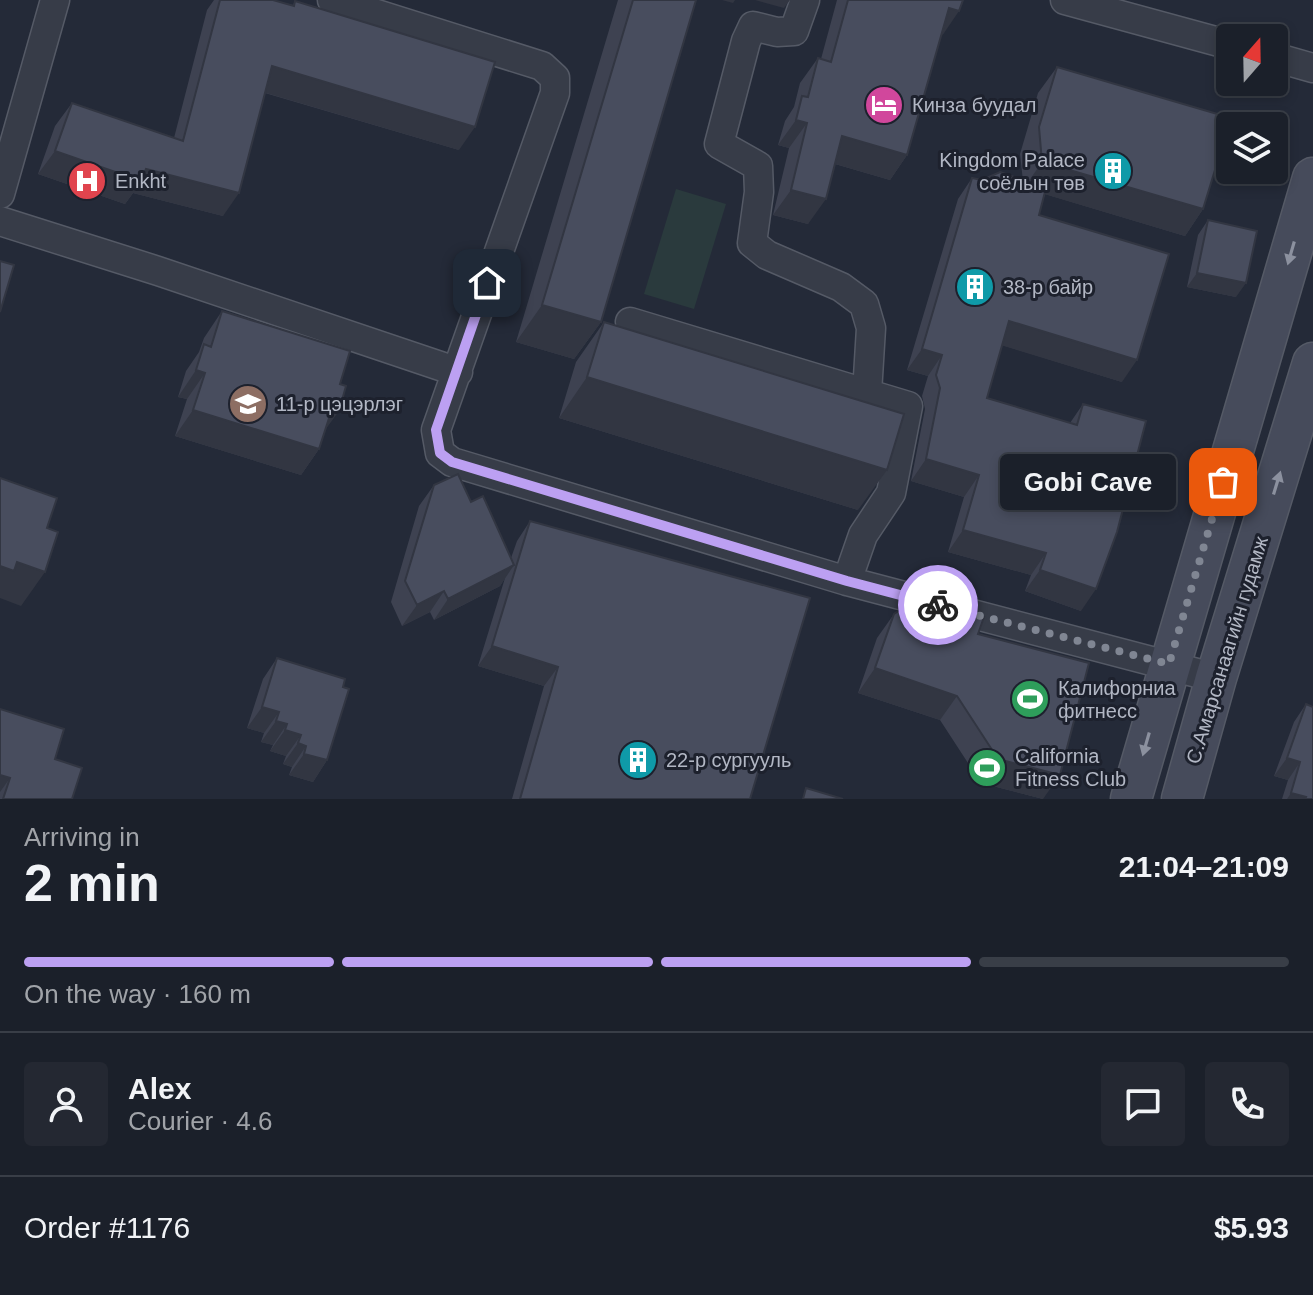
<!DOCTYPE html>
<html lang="en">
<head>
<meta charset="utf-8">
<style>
  body { margin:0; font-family:Arial,sans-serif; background:#242832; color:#f1f3f6; height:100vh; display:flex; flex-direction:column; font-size:30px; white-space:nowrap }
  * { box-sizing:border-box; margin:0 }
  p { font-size:26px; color:#a0a3a8 }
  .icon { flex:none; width:44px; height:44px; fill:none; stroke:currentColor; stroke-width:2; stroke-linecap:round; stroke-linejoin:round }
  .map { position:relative; height:799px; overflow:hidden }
  .sheet { display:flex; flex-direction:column; background:#1b202a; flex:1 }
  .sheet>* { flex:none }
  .needle { width:52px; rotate:20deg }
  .tools { position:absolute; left:1216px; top:24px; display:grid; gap:16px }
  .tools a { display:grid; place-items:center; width:72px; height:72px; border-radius:8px; background:#1b202a; box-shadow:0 4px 12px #0003,0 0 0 2px #393e47; font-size:40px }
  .pin { position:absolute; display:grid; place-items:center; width:68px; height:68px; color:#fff; margin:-34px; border-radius:16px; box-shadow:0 4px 12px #0006 }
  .courier { position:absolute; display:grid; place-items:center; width:80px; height:80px; margin:-40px; border:6px solid #bca0f2; border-radius:50%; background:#fff; color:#222; box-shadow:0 2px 10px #0007 }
  .bubble { position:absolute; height:56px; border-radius:8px; background:#1b202a; box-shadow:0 4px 12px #0003,0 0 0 2px #393e47; font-size:26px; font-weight:800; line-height:56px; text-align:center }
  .overview em { font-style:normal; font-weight:800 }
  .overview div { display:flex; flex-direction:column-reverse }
  .overview { display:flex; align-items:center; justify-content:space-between; height:136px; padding:0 24px }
  h1 { font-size:52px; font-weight:800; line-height:60px }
  .bar { display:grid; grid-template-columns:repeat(4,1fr); gap:12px 8px; align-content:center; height:96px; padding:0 24px }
  .bar i { height:10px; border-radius:6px; background:#393e47 }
  .bar .active { background:#bca0f2 }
  .bar p { grid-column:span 4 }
  .line { display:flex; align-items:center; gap:20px; padding:0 24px; border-top:2px solid #393e47 }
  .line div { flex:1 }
  .round { display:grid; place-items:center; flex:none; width:84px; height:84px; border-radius:8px; background:#242832 }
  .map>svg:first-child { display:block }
  .green { fill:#2a3a3d }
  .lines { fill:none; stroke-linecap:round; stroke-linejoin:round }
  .minor-casing { stroke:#555a66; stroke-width:31 }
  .secondary-casing { stroke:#555a66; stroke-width:43 }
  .minor { stroke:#373c48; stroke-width:28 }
  .secondary { stroke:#464b5b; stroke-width:40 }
  .wall { fill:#3e4251 }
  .shaded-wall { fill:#323642 }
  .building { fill:#484d5e; stroke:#323642; stroke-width:2 }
  .oneway { fill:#8c919f }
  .done { stroke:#808693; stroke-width:8; stroke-dasharray:0 14.4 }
  .route { stroke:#bca0f2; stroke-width:10 }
  .labels { text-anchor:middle; stroke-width:6; stroke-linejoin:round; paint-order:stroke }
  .poi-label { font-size:20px; fill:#b2b7c4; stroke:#1d212d; text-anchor:start }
  .street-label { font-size:20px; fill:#b2b7c4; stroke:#1d212d }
</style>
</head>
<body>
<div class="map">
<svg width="1313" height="799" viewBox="0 0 1313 799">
  <rect width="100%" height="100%" fill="#242a38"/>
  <path class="green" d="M676,189L726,204L694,309L644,294Z"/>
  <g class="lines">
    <g class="minor-casing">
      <path id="minor" d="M332,0L542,66L555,78V93L436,430L440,453L452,462L847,581L1216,678
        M805,0L794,31L777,32L753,26L746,41L719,144L758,166L759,192L752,243L767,255L841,287L864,304L871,328L867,393
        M1065,0L1230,45
        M1274,57L1313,68
        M0,194L55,0
        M0,221L158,271L458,372
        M630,322L908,406L891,493L863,535L847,581"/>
    </g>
    <g class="secondary-casing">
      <path id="secondary" d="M1131,799L1313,178
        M1182,799L1216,678L1313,363"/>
    </g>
    <use href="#minor" class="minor"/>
    <use href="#secondary" class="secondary"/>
  </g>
  <path class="wall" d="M214,0H273L293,5L295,1L459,150L265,93L223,216L133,193L125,204L38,174L55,126L72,103L174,138L207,10Z
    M618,0H696L601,322L574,359L516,342Z
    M837,0H963L941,36L907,155L890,180L835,164L808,224L773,215L789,148L778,145L785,121L794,107L800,83L818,58L821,59Z
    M1057,67L1203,209L1185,236L1045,194L1039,215L1122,382L1002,345L987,398L1070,423L1083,404L1081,611L1025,591L1031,575L948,552L964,497L911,481L925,409L922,396L928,376L907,370L958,199L972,178L982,180L1023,181L1020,154L1038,93Z
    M1208,220L1236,297L1187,287L1198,235Z
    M222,311L325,431L319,449L301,475L175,436L187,399L178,397L186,371L199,352L204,338Z
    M604,322L858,510L559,418L576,362Z
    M434,485L471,502L511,558L517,541L530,521L750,799H512L544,686L478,666L505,578L500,586L434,620L430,612L402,626L391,602L419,506Z
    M894,614L978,634L1043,799L981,783L940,720L858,693L877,638Z
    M277,658L327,760L313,782L289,775L292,767L283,764L286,756L270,751L273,745L261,742L264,733L247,728L263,679Z
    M1306,704L1313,799H1282L1288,780L1274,776L1294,722Z
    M0,709L55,759L72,799H0Z"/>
  <path class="shaded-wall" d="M722,0H735L733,3Z
    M755,0H790L784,8Z
    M949,8L959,11L942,36Z
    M272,66L475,127L459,150L256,90Z
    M796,120L807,123L789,148L778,145Z
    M842,136L907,155L890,180L825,161Z
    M55,151L146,169L239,193L223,216L133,193L125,204L38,174Z
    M1042,162L1203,209L1185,236L1024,188Z
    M791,190L826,199L808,224L773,215Z
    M1197,273L1246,283L1236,297L1187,287Z
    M542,305L601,322L574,359L516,342Z
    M1009,321L1137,360L1122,382L994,343Z
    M922,349L942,355L928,376L907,370Z
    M196,370L205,373L187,399L178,397Z
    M587,377L887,470L858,510L559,418Z
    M332,409L339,411L320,437Z
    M193,410L319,449L301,475L175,436Z
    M926,459L979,475L964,497L911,481Z
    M963,530L1046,553L1031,575L948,552Z
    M17,562L45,572L21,606L0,598V566Z
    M514,565L500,586L434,620L448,599Z
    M1040,570L1096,589L1081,611L1025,591Z
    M444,591L430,612L402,626L417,605Z
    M492,646L558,667L544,686L478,666Z
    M875,668L957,696L940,720L858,693Z
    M262,707L279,712L264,733L247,728Z
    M276,721L287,724L273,745L261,742Z
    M285,730L301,735L286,756L270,751Z
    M298,743L306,746L292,767L283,764Z
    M304,754L327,760L313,782L289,775Z
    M1287,758L1300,762L1288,780L1274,776Z
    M998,759L1060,775L1043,799L981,783Z
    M0,775L10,778L0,792Z
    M1291,793L1306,797L1305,799H1287Z"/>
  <path class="building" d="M220,0H273L294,6L295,1L495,62L475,127L272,66L239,193L146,169L141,181L55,151L72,103L183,141Z
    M633,0H696L601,322L542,305Z
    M848,0H963L959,11L949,8L907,155L842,136L826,199L791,190L807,123L796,120L802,96L808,97L818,58L831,62Z
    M1057,67L1231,118L1203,209L1042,162L1039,127Z
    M1000,172L1046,188L1039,215L1169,254L1137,360L1009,321L987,398L1077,425L1083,404L1146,421L1117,532L1096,589L1040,570L1046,553L963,530L979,475L926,459L940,388L936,375L942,355L922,349L972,178L982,180Z
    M1208,220L1257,231L1246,283L1197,273Z
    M0,261L14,265L0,312Z
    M222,311L350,351L340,384L346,386L339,411L332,409L319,449L193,410L205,373L196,370L204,344L211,347Z
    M604,322L904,414L887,470L587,377Z
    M458,474L471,502L483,496L514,565L448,599L444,591L417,605L405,581L434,485Z
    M0,478L57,498L47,528L58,532L45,572L17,562L14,571L0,566Z
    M530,521L810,598L750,799H520L558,667L492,646Z
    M929,599L984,617L978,634L1089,663L1060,775L998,759L957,696L875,668L894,614L909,604Z
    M277,658L345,679L343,687L349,689L327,760L304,754L306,746L298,743L301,735L285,730L287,724L276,721L279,712L262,707Z
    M1306,704L1313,707V799H1305L1306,797L1291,793L1300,762L1287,758Z
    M0,709L64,729L55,759L82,768L72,799H3L10,778L0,775Z
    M806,788L843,799H803Z"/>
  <defs><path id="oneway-solid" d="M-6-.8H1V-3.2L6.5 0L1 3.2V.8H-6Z" transform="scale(2)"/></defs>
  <g class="oneway">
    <use href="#oneway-solid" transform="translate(1291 253) rotate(106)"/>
    <use href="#oneway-solid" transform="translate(1277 483) rotate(-73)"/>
    <use href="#oneway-solid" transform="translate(1146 744) rotate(106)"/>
  </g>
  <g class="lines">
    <path class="done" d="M938,605L1169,664L1223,482"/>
    <path class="route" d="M487,283L436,430L440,453L452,462L847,581L938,605"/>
  </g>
  <defs>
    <g id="hotel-disc" transform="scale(2)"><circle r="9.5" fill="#d1479c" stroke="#1d212d"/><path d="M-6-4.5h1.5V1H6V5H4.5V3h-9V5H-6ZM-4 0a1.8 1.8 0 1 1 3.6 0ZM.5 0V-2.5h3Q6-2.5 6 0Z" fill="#fff"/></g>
    <g id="building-disc" transform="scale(2)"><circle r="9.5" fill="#0f9aa8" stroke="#1d212d"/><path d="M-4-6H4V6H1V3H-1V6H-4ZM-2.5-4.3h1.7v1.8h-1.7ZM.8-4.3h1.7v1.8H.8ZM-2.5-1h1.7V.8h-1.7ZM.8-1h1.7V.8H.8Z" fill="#fff"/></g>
    <g id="hospital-disc" transform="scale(2)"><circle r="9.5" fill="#e0444e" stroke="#1d212d"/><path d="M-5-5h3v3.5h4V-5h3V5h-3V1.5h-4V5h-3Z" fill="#fff"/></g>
    <g id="school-disc" transform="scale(2)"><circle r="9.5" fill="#8d6e63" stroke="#1d212d"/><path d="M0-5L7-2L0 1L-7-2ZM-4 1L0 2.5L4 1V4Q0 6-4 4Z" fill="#fff"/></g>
    <g id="stadium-disc" transform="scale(2)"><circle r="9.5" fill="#2e9e5b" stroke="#1d212d"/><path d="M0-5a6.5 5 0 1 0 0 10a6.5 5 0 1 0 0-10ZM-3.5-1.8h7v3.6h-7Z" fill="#fff"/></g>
  </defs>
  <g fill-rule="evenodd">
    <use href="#hotel-disc" x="884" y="105"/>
    <use href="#building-disc" x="1113" y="171"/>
    <use href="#hospital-disc" x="87" y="181"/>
    <use href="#building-disc" x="975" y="287"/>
    <use href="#school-disc" x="248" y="404"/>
    <use href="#stadium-disc" x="1030" y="699"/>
    <use href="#building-disc" x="638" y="760"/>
    <use href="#stadium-disc" x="987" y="768"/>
  </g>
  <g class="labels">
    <g class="poi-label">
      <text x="912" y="112">Кинза буудал</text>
      <text x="1085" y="167" text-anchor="end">Kingdom Palace<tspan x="1085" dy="23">соёлын төв</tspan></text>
      <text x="115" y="188">Enkht</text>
      <text x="1003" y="294">38-р байр</text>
      <text x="276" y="411">11-р цэцэрлэг</text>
      <text x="1058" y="695">Калифорниа<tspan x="1058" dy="23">фитнесс</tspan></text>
      <text x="1015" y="763">California<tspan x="1015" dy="23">Fitness Club</tspan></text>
      <text x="666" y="767">22-р сургууль</text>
    </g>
    <g class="street-label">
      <text transform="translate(1227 650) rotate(-73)" y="7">С.Амарсанаагийн гудамж</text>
    </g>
  </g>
</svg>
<div class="tools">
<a><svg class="needle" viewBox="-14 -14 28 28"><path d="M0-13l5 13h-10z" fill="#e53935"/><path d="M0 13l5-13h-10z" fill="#a0a3a8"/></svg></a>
<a><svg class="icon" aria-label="layers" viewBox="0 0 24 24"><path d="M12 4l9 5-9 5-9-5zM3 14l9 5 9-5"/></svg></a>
</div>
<div class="pin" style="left:1223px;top:482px;background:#ea580c"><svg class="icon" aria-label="bag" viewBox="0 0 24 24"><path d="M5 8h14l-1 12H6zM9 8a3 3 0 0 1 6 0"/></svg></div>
<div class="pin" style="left:487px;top:283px;background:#1f2937"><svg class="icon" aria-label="home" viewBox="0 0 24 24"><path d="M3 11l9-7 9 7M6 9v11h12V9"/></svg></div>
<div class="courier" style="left:938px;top:605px"><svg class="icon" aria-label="bike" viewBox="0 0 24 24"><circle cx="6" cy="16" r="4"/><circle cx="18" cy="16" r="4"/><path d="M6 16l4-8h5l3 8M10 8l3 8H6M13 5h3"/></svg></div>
<div class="bubble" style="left:1000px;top:454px;width:176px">Gobi Cave</div>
</div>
<section class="sheet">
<div class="overview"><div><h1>2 min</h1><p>Arriving in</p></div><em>21:04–21:09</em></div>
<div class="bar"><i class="active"></i><i class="active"></i><i class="active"></i><i></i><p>On the way · 160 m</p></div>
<div class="line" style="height:144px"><a class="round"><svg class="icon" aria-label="person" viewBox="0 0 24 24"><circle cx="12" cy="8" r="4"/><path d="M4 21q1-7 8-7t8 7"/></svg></a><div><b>Alex</b><p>Courier · 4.6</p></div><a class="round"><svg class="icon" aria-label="chat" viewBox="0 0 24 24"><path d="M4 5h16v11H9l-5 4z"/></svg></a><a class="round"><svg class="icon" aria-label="phone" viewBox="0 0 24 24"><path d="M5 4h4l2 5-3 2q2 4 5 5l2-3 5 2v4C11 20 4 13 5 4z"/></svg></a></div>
<div class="line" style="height:104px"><div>Order #1176</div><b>$5.93</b></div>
</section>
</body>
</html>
